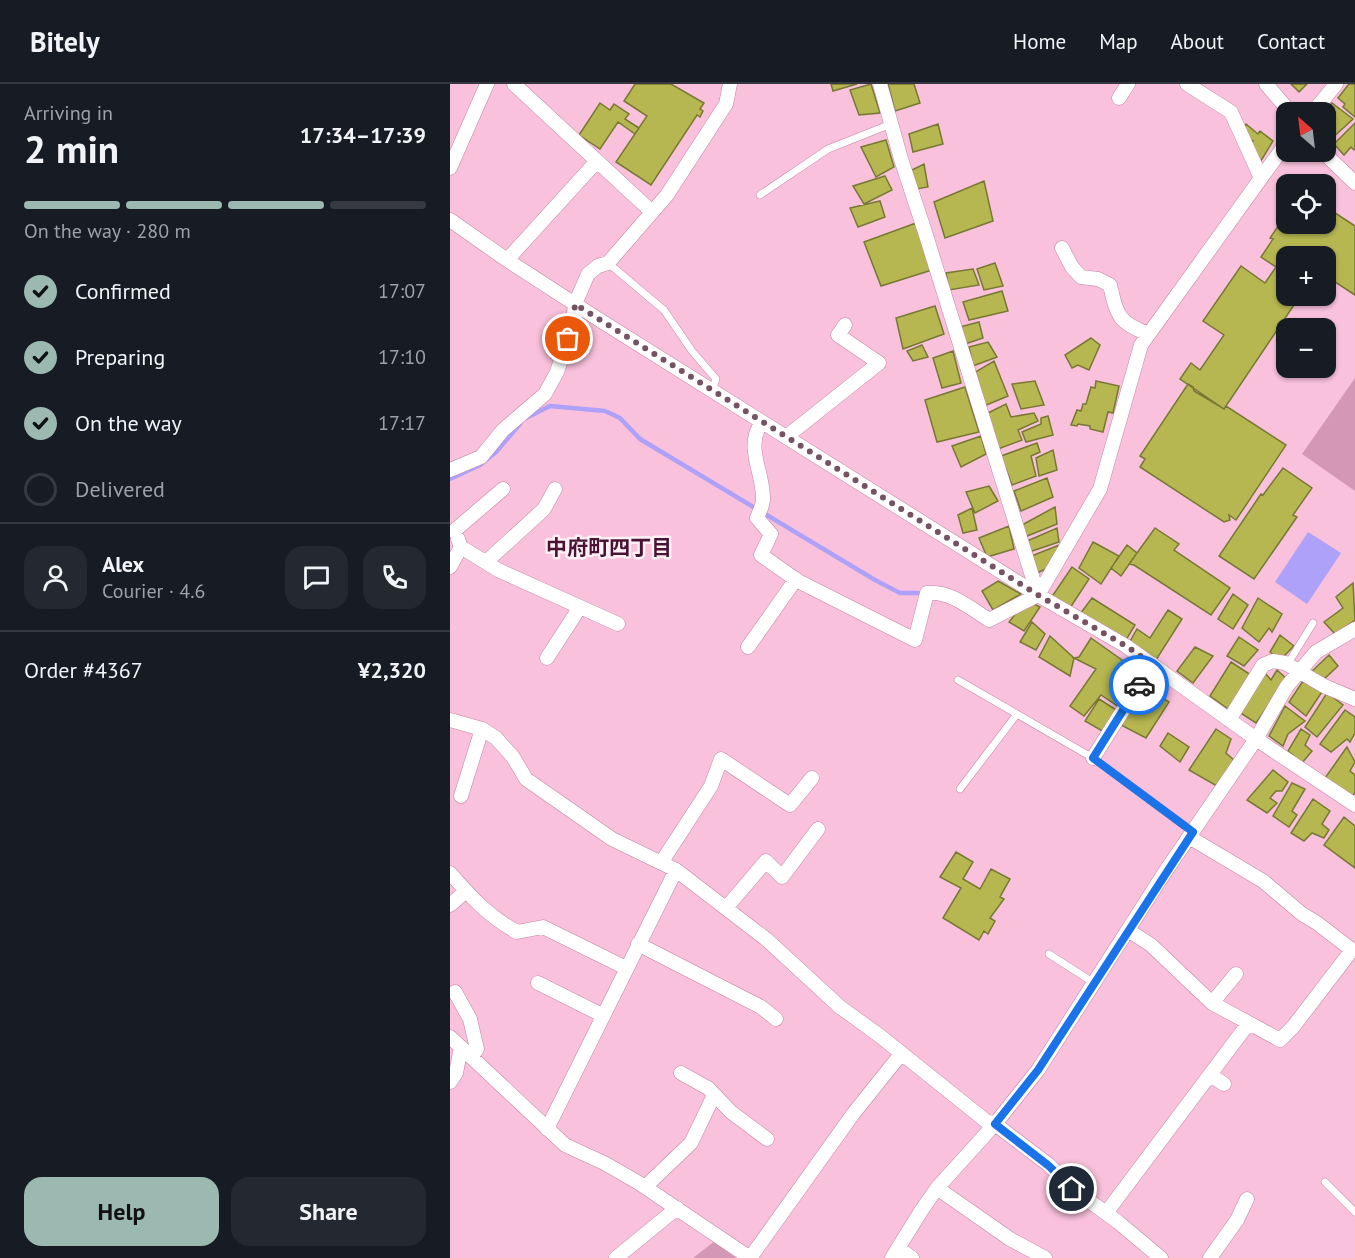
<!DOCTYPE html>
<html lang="en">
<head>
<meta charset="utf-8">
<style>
  body { margin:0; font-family:"PT Sans","Noto Sans JP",sans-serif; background:#242831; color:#f1f3f6; height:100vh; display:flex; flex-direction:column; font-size:22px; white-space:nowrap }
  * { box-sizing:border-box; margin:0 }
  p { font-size:20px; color:#9ea1a6 }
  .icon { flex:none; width:33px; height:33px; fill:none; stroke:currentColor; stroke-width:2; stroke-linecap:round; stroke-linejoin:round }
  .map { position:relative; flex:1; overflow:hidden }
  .side { display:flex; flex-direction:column; background:#171b24; width:450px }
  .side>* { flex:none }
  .needle { width:39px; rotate:332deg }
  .tools { position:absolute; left:826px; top:18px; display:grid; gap:12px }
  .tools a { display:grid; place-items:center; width:60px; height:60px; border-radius:12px; background:#171b24; box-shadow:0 2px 4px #0004; font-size:30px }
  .pin { position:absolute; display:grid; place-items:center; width:51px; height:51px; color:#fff; margin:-26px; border:3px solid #fff; border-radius:50%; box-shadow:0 2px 6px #0007 }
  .courier { position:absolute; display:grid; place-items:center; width:60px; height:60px; margin:-30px; border:4px solid #1a73e8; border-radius:50%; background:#fff; color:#222; box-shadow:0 2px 8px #0007 }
  .overview em { font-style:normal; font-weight:600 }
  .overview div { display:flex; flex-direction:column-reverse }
  .overview { display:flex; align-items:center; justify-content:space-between; height:102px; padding:0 24px }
  h1 { font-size:39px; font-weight:600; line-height:45px }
  .bar { display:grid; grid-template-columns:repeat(4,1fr); gap:9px 6px; align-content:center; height:72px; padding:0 24px }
  .bar i { height:8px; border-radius:4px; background:#363941 }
  .bar .current { background:#9bb8b1 }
  .bar p { grid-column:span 4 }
  .line { display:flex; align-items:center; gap:15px; padding:0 24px; border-top:2px solid #363941 }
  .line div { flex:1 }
  .round { display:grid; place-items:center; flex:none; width:63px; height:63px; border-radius:18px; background:#242831 }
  ol { padding:0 24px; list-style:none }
  li { display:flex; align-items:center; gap:18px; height:66px }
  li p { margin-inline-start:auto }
  li .icon { padding:6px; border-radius:50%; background:#9bb8b1; color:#111; stroke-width:4 }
  li:last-child { color:#9ea1a6 }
  li i { width:33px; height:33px; border:3px solid #363941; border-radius:50% }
  .button { display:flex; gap:12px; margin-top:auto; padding:12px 24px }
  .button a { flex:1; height:69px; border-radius:18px; background:#9bb8b1; color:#111; font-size:24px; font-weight:600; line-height:69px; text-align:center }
  .button a+a { background:#242831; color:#f1f3f6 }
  header { display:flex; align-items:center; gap:36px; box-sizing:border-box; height:84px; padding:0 30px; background:#171b24; border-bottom:2px solid #363941 }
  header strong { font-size:28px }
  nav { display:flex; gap:33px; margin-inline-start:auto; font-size:21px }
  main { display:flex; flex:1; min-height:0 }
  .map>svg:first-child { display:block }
  .green { fill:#d497b4 }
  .water { fill:#ada1f9 }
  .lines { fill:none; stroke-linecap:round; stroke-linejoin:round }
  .stream { stroke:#ada1f9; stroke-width:4.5 }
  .building { fill:#b6b751; stroke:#777833; stroke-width:1.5 }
  .service-casing { stroke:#c583a3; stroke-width:8 }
  .minor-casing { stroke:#c583a3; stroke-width:15 }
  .service { stroke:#fff; stroke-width:7 }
  .minor { stroke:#fff; stroke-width:14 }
  .done { stroke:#765263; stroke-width:6; stroke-dasharray:0 10.8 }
  .route { stroke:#1a73e8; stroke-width:8 }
  .labels { text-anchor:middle; stroke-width:5; stroke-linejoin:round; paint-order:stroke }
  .neighbourhood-label { font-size:21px; font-weight:bold; fill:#4b1333; stroke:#fff0f6 }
</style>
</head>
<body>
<header>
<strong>Bitely</strong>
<nav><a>Home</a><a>Map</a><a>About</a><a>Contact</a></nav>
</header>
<main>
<section class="side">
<div class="overview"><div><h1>2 min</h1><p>Arriving in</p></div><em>17:34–17:39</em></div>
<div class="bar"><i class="current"></i><i class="current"></i><i class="current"></i><i></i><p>On the way · 280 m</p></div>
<ol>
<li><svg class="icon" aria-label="check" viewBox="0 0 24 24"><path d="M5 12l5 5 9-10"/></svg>Confirmed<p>17:07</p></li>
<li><svg class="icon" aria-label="check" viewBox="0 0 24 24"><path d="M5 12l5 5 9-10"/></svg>Preparing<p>17:10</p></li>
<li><svg class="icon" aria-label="check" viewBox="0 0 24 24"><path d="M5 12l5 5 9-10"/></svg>On the way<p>17:17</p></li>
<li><i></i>Delivered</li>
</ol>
<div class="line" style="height:108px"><a class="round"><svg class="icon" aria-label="person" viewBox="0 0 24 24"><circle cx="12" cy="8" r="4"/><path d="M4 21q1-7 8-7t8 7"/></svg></a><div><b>Alex</b><p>Courier · 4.6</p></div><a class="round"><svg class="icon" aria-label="chat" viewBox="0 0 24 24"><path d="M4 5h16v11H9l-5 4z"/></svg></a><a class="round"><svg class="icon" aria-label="phone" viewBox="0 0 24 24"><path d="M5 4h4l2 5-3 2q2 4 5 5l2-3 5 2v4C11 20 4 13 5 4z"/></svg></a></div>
<div class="line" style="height:78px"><div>Order #4367</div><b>¥2,320</b></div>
<div class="button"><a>Help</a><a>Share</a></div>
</section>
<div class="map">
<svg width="905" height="1174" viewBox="0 0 905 1174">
  <rect width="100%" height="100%" fill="#f9c1db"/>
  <path class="green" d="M905,294V407L852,370Z
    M265,1157L289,1174H243Z"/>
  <path class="water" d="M858,448L891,469L857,520L825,498Z"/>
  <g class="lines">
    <path class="stream" d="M76,334L100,322L155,327L170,334L190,355L425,496L450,509H468
      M0,395L30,381L46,368L70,340"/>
  </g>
  <path class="building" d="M185,0H221L254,19L250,25L253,27L250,33L247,31L201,101L166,78L197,32L174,17Z
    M381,0H407L383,7Z
    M421,0L430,29L409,31L400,6Z
    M438,0H464L470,19L445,27Z
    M841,0H857L849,8Z
    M899,0H905V33L893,23L895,20L888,14Z
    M150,19L160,26L164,20L179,30L175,35L189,44L185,50L168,38L150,65L129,51Z
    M882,19L903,35L879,57L876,54V28H874Z
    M905,39V65L904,66L901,63L894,71L884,60Z
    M488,40L493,60L463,68L459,50Z
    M796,40L808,50L810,47L823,57L809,80L799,61L803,57L796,52L793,44Z
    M436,56L444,83L426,93L411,63Z
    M474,80L478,103L466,105L460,87Z
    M435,92L442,106L414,120L403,102Z
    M534,97L543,137L495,154L484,118Z
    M430,117L435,133L408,143L400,124Z
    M876,123L905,142V211L876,192V172H837V212H850L774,325L730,295L741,279L750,286L774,251L753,237L791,182L815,199L826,183L811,173L823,155L820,154L837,129V140H876Z
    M466,139L482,186L431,202L414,158Z
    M545,179L553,202L534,206L527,185Z
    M523,185L529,201L499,206L496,189Z
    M552,207L558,227L519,236L513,218Z
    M485,222L494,250L453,265L446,234Z
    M529,238L533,254L515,260L510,243Z
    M641,254L650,261L639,286L628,281L622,284L615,271Z
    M538,258L547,273L523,282L519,263Z
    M472,261L478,273L463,277L457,267Z
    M503,267L511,299L492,304L483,274Z
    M544,277L558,312L534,322L522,290Z
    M585,297L594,321L571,325L562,300Z
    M646,297L669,302L663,329L658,328L653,348L640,345V342L628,340L627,342L621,341L627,326L631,327L633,320H636L641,303L645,304Z
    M738,300L743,303L744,307L774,325L776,322L836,361L786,436L779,431L780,436L774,438L690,383L695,375L690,372Z
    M515,303L529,348L487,358L475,316Z
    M556,320L561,333L584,329L588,337L568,346L572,356L548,365L536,330Z
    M598,332L603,351L576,358L572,348L591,340V334Z
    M531,352L536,370L511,383L502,362Z
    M587,359L590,368L581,372L586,392L562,401L551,372Z
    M603,366L607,386L589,392L586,374Z
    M833,384L862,404L843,431L847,433L804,495L769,472L811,410L813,411Z
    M597,394L603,413L571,427L564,407Z
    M539,402L548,417L525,429L516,408Z
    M605,423L607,440L575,453L572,441Z
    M522,424L527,446L513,449L508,431Z
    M559,442L564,465L537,473L529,454Z
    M607,444L609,458L579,468L575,458Z
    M705,444L729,460L724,466L780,504L761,531L684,481L679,480Z
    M643,458L669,472L651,500L629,484Z
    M609,461L603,476L599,479L600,483L585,490L579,473Z
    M677,461L687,469L671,492L661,484Z
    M622,483L639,495L620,524L601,514Z
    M548,497L571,510L543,526L532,507Z
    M903,499L905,536L885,550L874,538L893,524L886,513Z
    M783,510L798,521L783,545L768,535Z
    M642,514L685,541L676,556L630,530Z
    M808,514L832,530L822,548L819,544L809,558L792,544Z
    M584,520L590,523L574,547L559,538L569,526Z
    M718,526L732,535L706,576L679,559L687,545L700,554Z
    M582,538L595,550L586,566L570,558Z
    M830,551L844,562L830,576L820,568Z
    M600,552L624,574L620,592L589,573Z
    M789,553L808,566L794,582L777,572Z
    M641,554L693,591L669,623L651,611L634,632L620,622L646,585L624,574L629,573Z
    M745,563L763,572L743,599L727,587Z
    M879,571L888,582L873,596L860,589Z
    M781,578L804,593L781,627L760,612Z
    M827,586L837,595L806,639L789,628L815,589L821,596Z
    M853,597L872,608L856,632L839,618Z
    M693,601L719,618L696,654L671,641Z
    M877,609L893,621L867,653L855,643Z
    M649,615L668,627L654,648L635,637Z
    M835,622L855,637L838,650L833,662L819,652Z
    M895,626L905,633V649L900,658L897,655L881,668L870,660Z
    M766,645L781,655L776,669L785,677L772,705L739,686Z
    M851,645L860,651L855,661L862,667L852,679L838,667Z
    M718,649L739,663L730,678L710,662Z
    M897,663L905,678L900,687L905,691V709L900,714L875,694Z
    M823,686L838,698L832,707H826L820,714L827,719L817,729L797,716Z
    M842,699L855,705L842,727L847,731L839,743L823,732Z
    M863,715L880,727L872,740L879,746L874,754L862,749L854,757L841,749Z
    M894,733L905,742V784L874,761Z
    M506,768L523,778L513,795L530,805L541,785L560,795L550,813L554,815L540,834L545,837L538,850L534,847L529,856L493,834L511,804L490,793Z"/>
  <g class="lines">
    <g class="service-casing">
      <path id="service" d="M310,111L378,65L441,40
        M158,179L214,226L242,267L266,295L262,306
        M837,581L863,539
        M508,596L643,674L743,748
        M510,705L567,630
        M599,870L644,899
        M875,1098L905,1128"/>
    </g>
    <g class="minor-casing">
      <path id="minor" d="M64,0L202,128
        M430,0L451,75L475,148L588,511
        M737,0L781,28L811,94
        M816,0L840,28
        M669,14L678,0
        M863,28L886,0
        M873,68L905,99
        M0,84L37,0
        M0,136L57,176L148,235L588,511L676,562L806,655L905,721
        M612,164L622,183L631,193L648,195L660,201C667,231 668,239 699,250
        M57,176L147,77
        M312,338C294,363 314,388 313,416C313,422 309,428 307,434L321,450L311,471L348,497L465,556L477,509C501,507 520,524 539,536L588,511L650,405L691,261L837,58
        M336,353L429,279L388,251L395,241
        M0,386L31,373L53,346L95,310L107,288L123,239L125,220L138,190L148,182L158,179L217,111L276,20L280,0
        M4,447L53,405
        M11,463L48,486L168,540
        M36,478L94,425L105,405
        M0,483L11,463L8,455
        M298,563L346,495
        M97,574L130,523
        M0,636L32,645L46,654L63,673L76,695L162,755L226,786L316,855L390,923L430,952L536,1037L545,1040L599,1081L623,1105L668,1138L711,1174
        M779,636L813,581L823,577L835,579L874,602L905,615
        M643,674L702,580
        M11,712L32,645
        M211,779L261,702L271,675L340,721L362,694
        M0,789C22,814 38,832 67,848L93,843L176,884
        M0,821L16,807
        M276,824L316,777L332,793L368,745
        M678,846L701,861L762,919L830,956L843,943L902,866L867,839L852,830L813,797L739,753
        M188,860L311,923L326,935
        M88,899L152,931
        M5,908L20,935L27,965L21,973
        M762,919L786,890
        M0,953L115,1061L154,1079L189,1099L300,1174
        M231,989L258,1004L281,1028L317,1055
        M760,991L774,1000
        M0,998L6,989L11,963
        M97,1045L226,786
        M195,1103L241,1059L264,1011
        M487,1104L560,1155L595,1174
        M656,1129L798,940
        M448,1164L462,1174
        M166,1174L227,1124
        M300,1174L403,1030L451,970
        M442,1174L471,1127L487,1104L545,1040L588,986L715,788L806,655L837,602L866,568L905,545
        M760,1174L787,1136L797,1115"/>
    </g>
    <use href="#service" class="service"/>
    <use href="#minor" class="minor"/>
  </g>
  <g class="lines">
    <path class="done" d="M118,255L123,239L125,220L588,511L676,562L702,580L689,601"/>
    <path class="route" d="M622,1105L599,1082L545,1040L588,986L743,748L643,674L689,601"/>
  </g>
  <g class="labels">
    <g class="neighbourhood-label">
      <text x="159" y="471">中府町四丁目</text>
    </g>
  </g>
</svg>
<div class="tools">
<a><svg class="needle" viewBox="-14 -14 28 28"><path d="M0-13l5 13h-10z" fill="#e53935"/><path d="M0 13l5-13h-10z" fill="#9ea1a6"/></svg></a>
<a><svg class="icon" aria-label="locate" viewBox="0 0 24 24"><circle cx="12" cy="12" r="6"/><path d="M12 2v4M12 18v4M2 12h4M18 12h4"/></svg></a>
<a>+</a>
<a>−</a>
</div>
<div class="pin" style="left:118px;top:255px;background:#ea580c"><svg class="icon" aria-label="bag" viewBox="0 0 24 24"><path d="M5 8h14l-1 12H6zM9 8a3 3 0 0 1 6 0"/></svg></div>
<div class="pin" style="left:622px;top:1105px;background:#1f2937"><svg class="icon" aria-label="home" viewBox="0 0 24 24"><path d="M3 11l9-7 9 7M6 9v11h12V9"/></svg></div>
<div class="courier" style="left:689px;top:601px"><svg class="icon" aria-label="car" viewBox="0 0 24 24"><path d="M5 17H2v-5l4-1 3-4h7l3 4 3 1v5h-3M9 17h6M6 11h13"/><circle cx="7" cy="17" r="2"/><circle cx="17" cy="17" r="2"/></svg></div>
</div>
</main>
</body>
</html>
